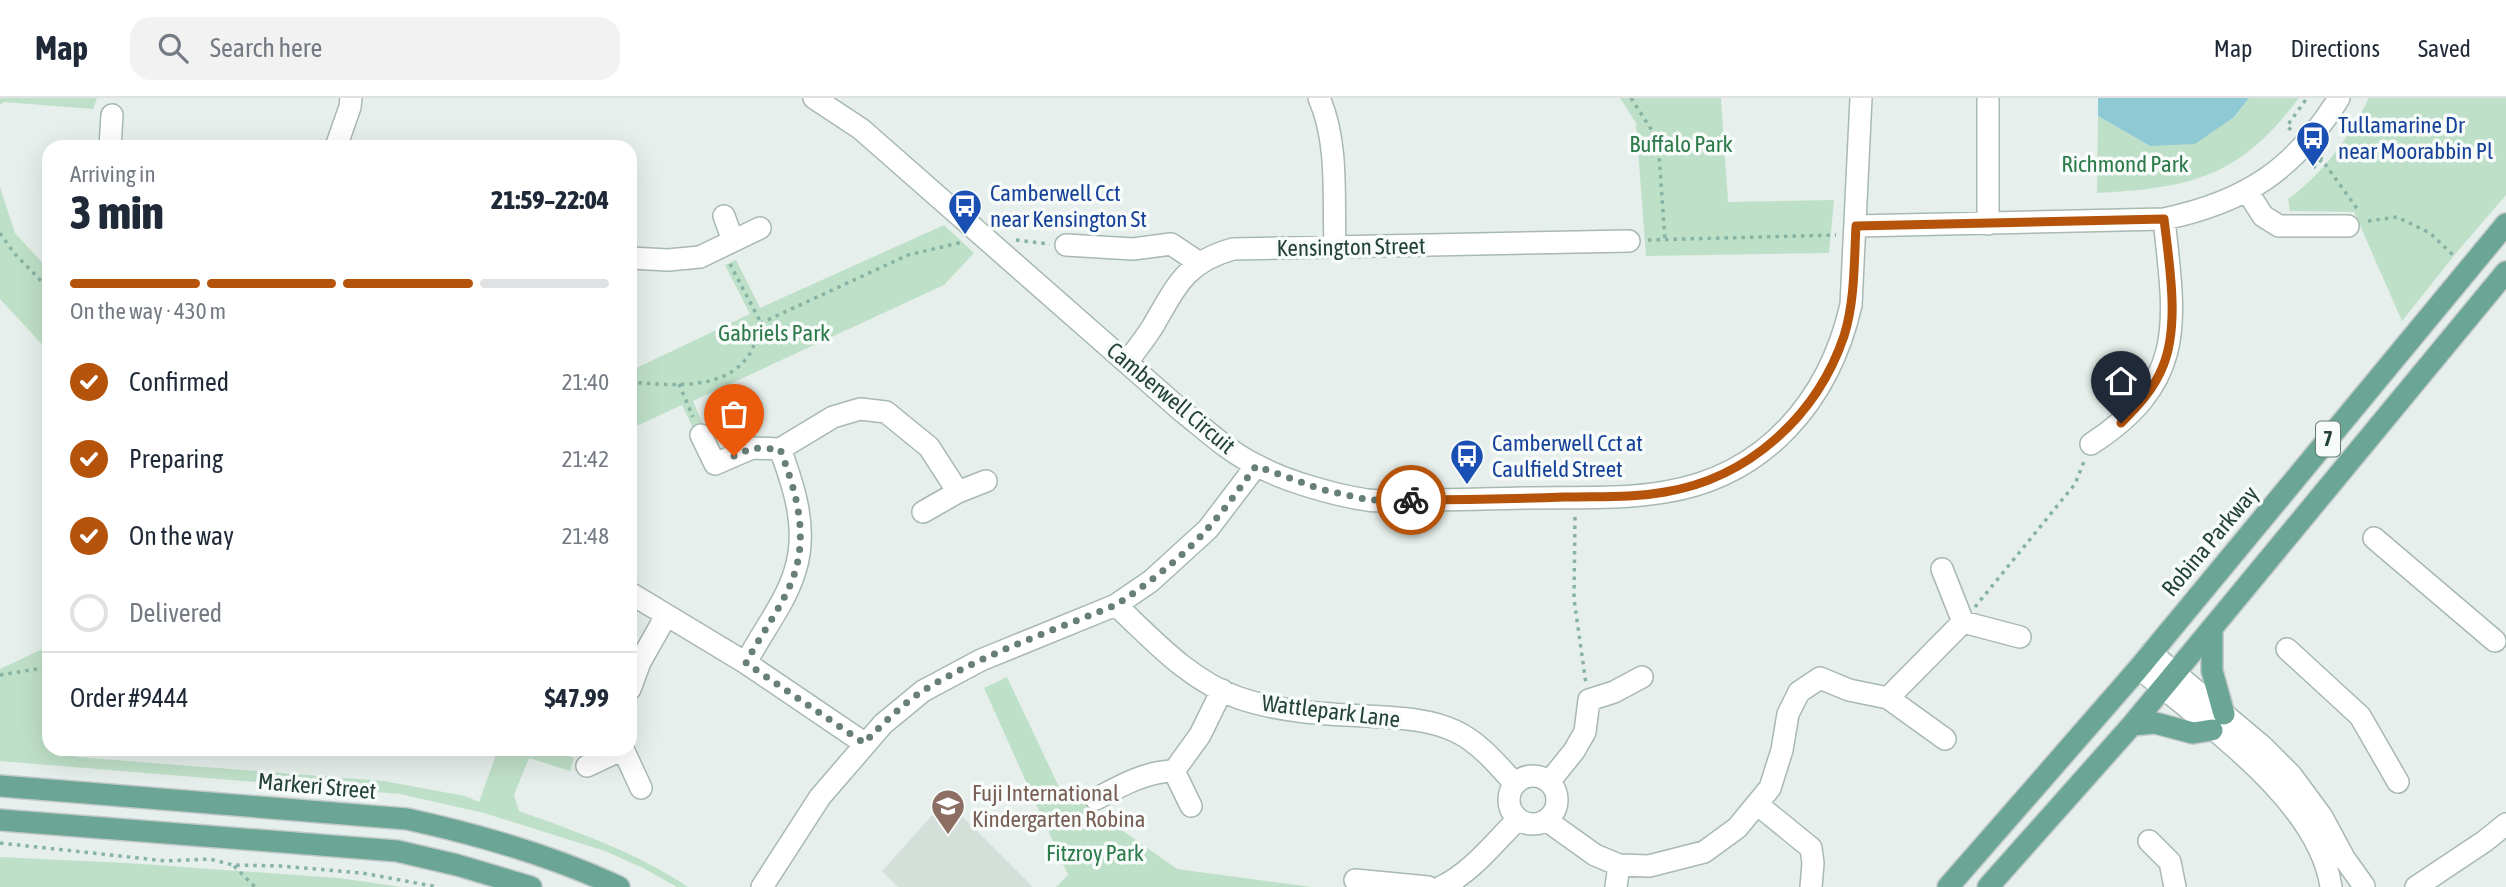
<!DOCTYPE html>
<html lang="en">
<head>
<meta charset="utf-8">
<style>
  body { margin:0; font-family:"Asap Condensed",sans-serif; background:#f2f2f3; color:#1f2937; height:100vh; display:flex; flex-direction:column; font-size:26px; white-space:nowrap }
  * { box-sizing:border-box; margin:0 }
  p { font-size:23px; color:#747a83 }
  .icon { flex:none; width:38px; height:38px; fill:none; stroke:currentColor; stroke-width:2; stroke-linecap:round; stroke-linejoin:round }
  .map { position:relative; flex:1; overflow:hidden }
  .panel { position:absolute; left:42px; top:42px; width:595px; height:616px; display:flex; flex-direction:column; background:#fff; border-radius:21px; box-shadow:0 7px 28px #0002 }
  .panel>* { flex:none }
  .pin { position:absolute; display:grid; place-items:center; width:60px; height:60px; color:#fff; margin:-72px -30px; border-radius:50% 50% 50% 0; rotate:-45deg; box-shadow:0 0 7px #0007 }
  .pin .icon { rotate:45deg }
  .courier { position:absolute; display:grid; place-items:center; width:70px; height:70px; margin:-35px; border:5px solid #b45309; border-radius:50%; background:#fff; color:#222; box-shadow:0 2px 9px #0007 }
  .overview em { font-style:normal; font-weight:800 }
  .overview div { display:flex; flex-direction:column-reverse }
  .overview { display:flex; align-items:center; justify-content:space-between; height:119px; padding:0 28px }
  h1 { font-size:46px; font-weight:800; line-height:52px }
  .bar { display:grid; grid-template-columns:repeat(4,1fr); gap:10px 7px; align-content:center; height:84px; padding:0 28px }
  .bar i { height:9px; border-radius:5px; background:#e0e1e3 }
  .bar .on { background:#b45309 }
  .bar p { grid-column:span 4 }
  .line { display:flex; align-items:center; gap:18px; padding:0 28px; border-top:2px solid #e0e1e3 }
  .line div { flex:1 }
  ol { padding:0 28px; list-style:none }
  li { display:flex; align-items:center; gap:21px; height:77px }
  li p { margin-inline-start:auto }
  li .icon { padding:7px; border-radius:50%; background:#b45309; color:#fff; stroke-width:4 }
  li:last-child { color:#747a83 }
  li i { width:38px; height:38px; border:4px solid #e0e1e3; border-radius:50% }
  header { display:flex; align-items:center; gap:42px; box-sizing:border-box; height:98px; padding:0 35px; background:#fff; border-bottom:2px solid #e0e1e3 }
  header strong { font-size:33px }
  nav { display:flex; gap:38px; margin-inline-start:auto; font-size:24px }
  .search { width:490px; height:63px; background:#f2f2f3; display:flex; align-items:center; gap:18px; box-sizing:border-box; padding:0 24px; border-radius:21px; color:#747a83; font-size:26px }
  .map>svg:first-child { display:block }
  .built { fill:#d4dfda }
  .green { fill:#bfe0c8 }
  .water { fill:#8ec9d4 }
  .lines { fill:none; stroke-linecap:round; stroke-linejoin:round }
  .minor-casing { stroke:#a8b8b2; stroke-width:24 }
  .major-casing { stroke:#c2cac8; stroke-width:24 }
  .path { stroke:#86b3a5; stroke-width:3.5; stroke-dasharray:3.5 5; stroke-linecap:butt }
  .minor { stroke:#fff; stroke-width:21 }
  .major { stroke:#6aa596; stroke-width:21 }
  .done { stroke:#687f78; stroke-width:7; stroke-dasharray:0 12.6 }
  .route { stroke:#b45309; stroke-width:9 }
  .labels { text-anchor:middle; stroke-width:7; stroke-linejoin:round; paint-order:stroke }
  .shield { fill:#f7fbf9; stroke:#637a73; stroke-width:2 }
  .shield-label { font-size:21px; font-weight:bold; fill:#24423a }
  .transit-label { font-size:23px; fill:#164399; stroke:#f7fbf9; text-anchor:start }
  .park-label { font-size:23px; fill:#2d7a4b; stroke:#f7fbf9 }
  .street-label { font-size:23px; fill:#24423a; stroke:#f7fbf9 }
  .education-label { font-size:23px; fill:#785e54; stroke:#f7fbf9; text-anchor:start }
</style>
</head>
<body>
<header>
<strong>Map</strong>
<div class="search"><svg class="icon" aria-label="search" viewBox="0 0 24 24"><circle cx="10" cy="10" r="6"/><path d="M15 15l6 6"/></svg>Search here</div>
<nav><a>Map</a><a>Directions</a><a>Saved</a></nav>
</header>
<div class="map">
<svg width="2506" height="789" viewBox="0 0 2506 789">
  <rect width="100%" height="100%" fill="#e6efeb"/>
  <path class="built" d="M946,702L1033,789H898L882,773Z"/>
  <path class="green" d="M0,0H97L93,11L4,4L0,7Z
    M1620,0H1721L1728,104L1834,102L1829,155L1646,158L1636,25Z
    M2249,0H2299C2240,79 2192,90 2097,95L2098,18L2150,48L2234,19Z
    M2369,0H2506V97L2457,154L2402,223L2354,114L2290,113L2288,101C2324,75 2349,39 2369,0Z
    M0,89L15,135L49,172V254L0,201Z
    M944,127L974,155L944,187L693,303L704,329L695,334L682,307L630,331V273L750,216L725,167L736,162L760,210Z
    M49,548V651H76V659L384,683L465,698L479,704L498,651H549L574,660L570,673L529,660L514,697L519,713C577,734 636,754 688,789H677L643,770L605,753L554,737L484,715L400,696L0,663V571Z
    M1007,579L1058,687L1177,771L1312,789H1056L1068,777L984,590Z
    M0,759L127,765L338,780L402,789H0Z"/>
  <path class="water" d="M2098,0H2249L2234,19L2195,46L2150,48L2098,18Z"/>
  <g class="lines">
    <g class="minor-casing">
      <path id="minor" d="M814,0L861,31L1183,314C1206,332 1229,354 1256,367C1285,383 1334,397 1367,402C1383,404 1400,402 1415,402C1452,402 1489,401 1527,400C1572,399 1619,402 1665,394C1765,378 1829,303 1851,207L1861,0
        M1319,0C1339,45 1333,101 1335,149
        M1988,0V126
        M110,49L112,17
        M336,49L350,9L351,0
        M2247,93L2263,118L2279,128H2348
        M724,118L733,143
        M1856,128L2164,121C2246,104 2295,71 2339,0
        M1066,147L1133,151L1171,146L1198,164
        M630,160L668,162L700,159L760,130
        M1127,264C1136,252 1145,241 1153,228C1176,189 1185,164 1233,151L1629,143
        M701,337L715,366L752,350L780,351L833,319L860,311L886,314L929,349L958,394
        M2091,346C2188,283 2175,224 2164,121
        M923,414L958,394L986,383
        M2374,440L2495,543
        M1942,471L1963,524L2020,539
        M630,495L746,565L864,645
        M1116,507C1153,542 1190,583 1239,600C1280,614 1323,616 1366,618C1395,620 1428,620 1455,633C1479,644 1498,667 1515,686
        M2287,551L2360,618L2398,684
        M2151,555L2262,648L2291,677L2322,719L2344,760L2364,788
        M746,565C761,535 785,506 795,473C808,432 795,391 780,351
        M2139,570C2202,624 2319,702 2331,789
        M630,591L640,564L666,518
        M1888,600L1963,524
        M623,651L641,690
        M587,668L623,651
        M1174,673L1191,708
        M1509 702a24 24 0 1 1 48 0a24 24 0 1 1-48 0Z
        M1549,684L1574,653L1585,634L1589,602L1614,594L1642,579
        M1096,701C1120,688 1147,673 1174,673L1200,637L1222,592
        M1757,706L1811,750L1813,765L1811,789
        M1546,722L1595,757L1619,767L1649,768L1704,754L1737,730L1770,690L1782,652L1788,616L1799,594L1820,580L1849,592L1888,600L1945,641
        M2149,743L2170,764L2175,789
        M1355,782L1428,789
        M762,789L820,699L883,626L923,593L981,562L1116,507L1151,483L1208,431L1256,368
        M1441,789C1471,775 1494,745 1518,721
        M1616,789L1619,767
        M2416,789L2485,743L2506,726"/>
    </g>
    <g class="major-casing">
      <path id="major" d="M2212,531V573L2224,616
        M2132,627L2155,625L2193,635L2212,632
        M0,688L407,721C480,737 551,757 619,789
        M0,722L397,753L457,767L531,789
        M1948,789L2139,570L2506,126
        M1988,789L2132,627L2506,174"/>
    </g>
    <path class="path" d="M1631,0L1658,42L1665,142
      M2291,32L2287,28L2307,0
      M2320,59L2358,112
      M2313,70L2322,61
      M2368,123L2397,119L2430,135L2454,158
      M0,135L14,155L49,191
      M1016,142L1050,146
      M1648,142L1836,137
      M730,166L761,225
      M630,284C669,287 724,294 749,257C755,248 757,235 761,225L908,157L963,144
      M679,286L693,319
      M1575,419L1574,501L1586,586
      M1975,509L2075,386L2085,361
      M0,577L49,569
      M0,745L166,763L210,761L233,767L280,768L362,775L438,789
      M234,768L255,789"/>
    <use href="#minor" class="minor"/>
    <use href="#major" class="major"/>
  </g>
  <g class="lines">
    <path class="done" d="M734,358L752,350L780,351C795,391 808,432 795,474C785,506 761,535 746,565L864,645C882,627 902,606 924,592C983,556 1052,533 1116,507C1149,485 1183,459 1209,429C1226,410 1241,388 1256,368L1320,391L1369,402H1411"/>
    <path class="route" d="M1411,402C1462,402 1513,401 1564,399C1598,398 1632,400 1665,394C1749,380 1817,318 1844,238C1855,203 1854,164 1856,128L2164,121C2169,164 2180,227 2163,268C2154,291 2138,308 2121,325"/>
  </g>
  <defs>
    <g id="bus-pin" transform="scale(1.75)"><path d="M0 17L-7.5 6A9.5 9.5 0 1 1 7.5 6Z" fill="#1a4fb4" stroke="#f7fbf9"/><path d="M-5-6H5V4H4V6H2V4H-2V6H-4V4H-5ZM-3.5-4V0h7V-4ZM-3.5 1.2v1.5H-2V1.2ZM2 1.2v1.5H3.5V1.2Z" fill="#fff"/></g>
    <g id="school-pin" transform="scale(1.75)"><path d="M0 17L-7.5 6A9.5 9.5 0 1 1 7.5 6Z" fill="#8d6e63" stroke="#f7fbf9"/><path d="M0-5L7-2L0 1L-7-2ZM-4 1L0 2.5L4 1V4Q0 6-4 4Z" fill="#fff"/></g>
  </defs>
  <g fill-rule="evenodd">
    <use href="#bus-pin" x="2313" y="40"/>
    <use href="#bus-pin" x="965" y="108"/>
    <use href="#bus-pin" x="1467" y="358"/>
    <use href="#school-pin" x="948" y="708"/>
  </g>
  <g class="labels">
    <rect class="shield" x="2316" y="323.5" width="24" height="35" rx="5"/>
    <g class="shield-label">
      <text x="2328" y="348">7</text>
    </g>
    <g class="transit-label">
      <text x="2338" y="35">Tullamarine Dr<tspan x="2338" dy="26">near Moorabbin Pl</tspan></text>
      <text x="990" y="103">Camberwell Cct<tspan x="990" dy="26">near Kensington St</tspan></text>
      <text x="1492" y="353">Camberwell Cct at<tspan x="1492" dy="26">Caulfield Street</tspan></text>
    </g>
    <g class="park-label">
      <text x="1681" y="54">Buffalo Park</text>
      <text x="2125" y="74">Richmond Park</text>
      <text x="774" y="243">Gabriels Park</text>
      <text x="1095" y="763">Fitzroy Park</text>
    </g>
    <g class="street-label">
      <text transform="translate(1351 149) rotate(-1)" y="8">Kensington Street</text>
      <text transform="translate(1171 300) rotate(40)" y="8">Camberwell Circuit</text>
      <text transform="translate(2210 443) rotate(-50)" y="8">Robina Parkway</text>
      <text transform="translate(1331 613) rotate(7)" y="8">Wattlepark Lane</text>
      <text transform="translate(317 688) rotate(5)" y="8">Markeri Street</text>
    </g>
    <g class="education-label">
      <text x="972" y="703">Fuji International<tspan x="972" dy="26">Kindergarten Robina</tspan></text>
    </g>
  </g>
</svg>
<div class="pin" style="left:734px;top:358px;background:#ea580c"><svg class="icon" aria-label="bag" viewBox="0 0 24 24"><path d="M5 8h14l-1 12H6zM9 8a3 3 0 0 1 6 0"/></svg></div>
<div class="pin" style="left:2121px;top:325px;background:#1f2937"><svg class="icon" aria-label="home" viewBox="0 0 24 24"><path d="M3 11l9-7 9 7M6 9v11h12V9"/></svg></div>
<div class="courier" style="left:1411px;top:402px"><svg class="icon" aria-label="bike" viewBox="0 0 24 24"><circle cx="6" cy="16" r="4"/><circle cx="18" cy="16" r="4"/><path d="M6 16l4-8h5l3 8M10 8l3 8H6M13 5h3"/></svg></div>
<section class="panel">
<div class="overview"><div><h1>3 min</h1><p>Arriving in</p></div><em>21:59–22:04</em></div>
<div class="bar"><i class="on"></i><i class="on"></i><i class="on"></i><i></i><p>On the way · 430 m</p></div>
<ol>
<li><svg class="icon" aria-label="check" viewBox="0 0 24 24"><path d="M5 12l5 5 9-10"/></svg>Confirmed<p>21:40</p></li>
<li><svg class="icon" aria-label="check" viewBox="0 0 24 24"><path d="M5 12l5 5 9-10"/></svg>Preparing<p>21:42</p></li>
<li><svg class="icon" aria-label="check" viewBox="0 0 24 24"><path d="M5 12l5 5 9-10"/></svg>On the way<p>21:48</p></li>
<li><i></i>Delivered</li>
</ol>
<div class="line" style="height:91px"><div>Order #9444</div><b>$47.99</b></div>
</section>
</div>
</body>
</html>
